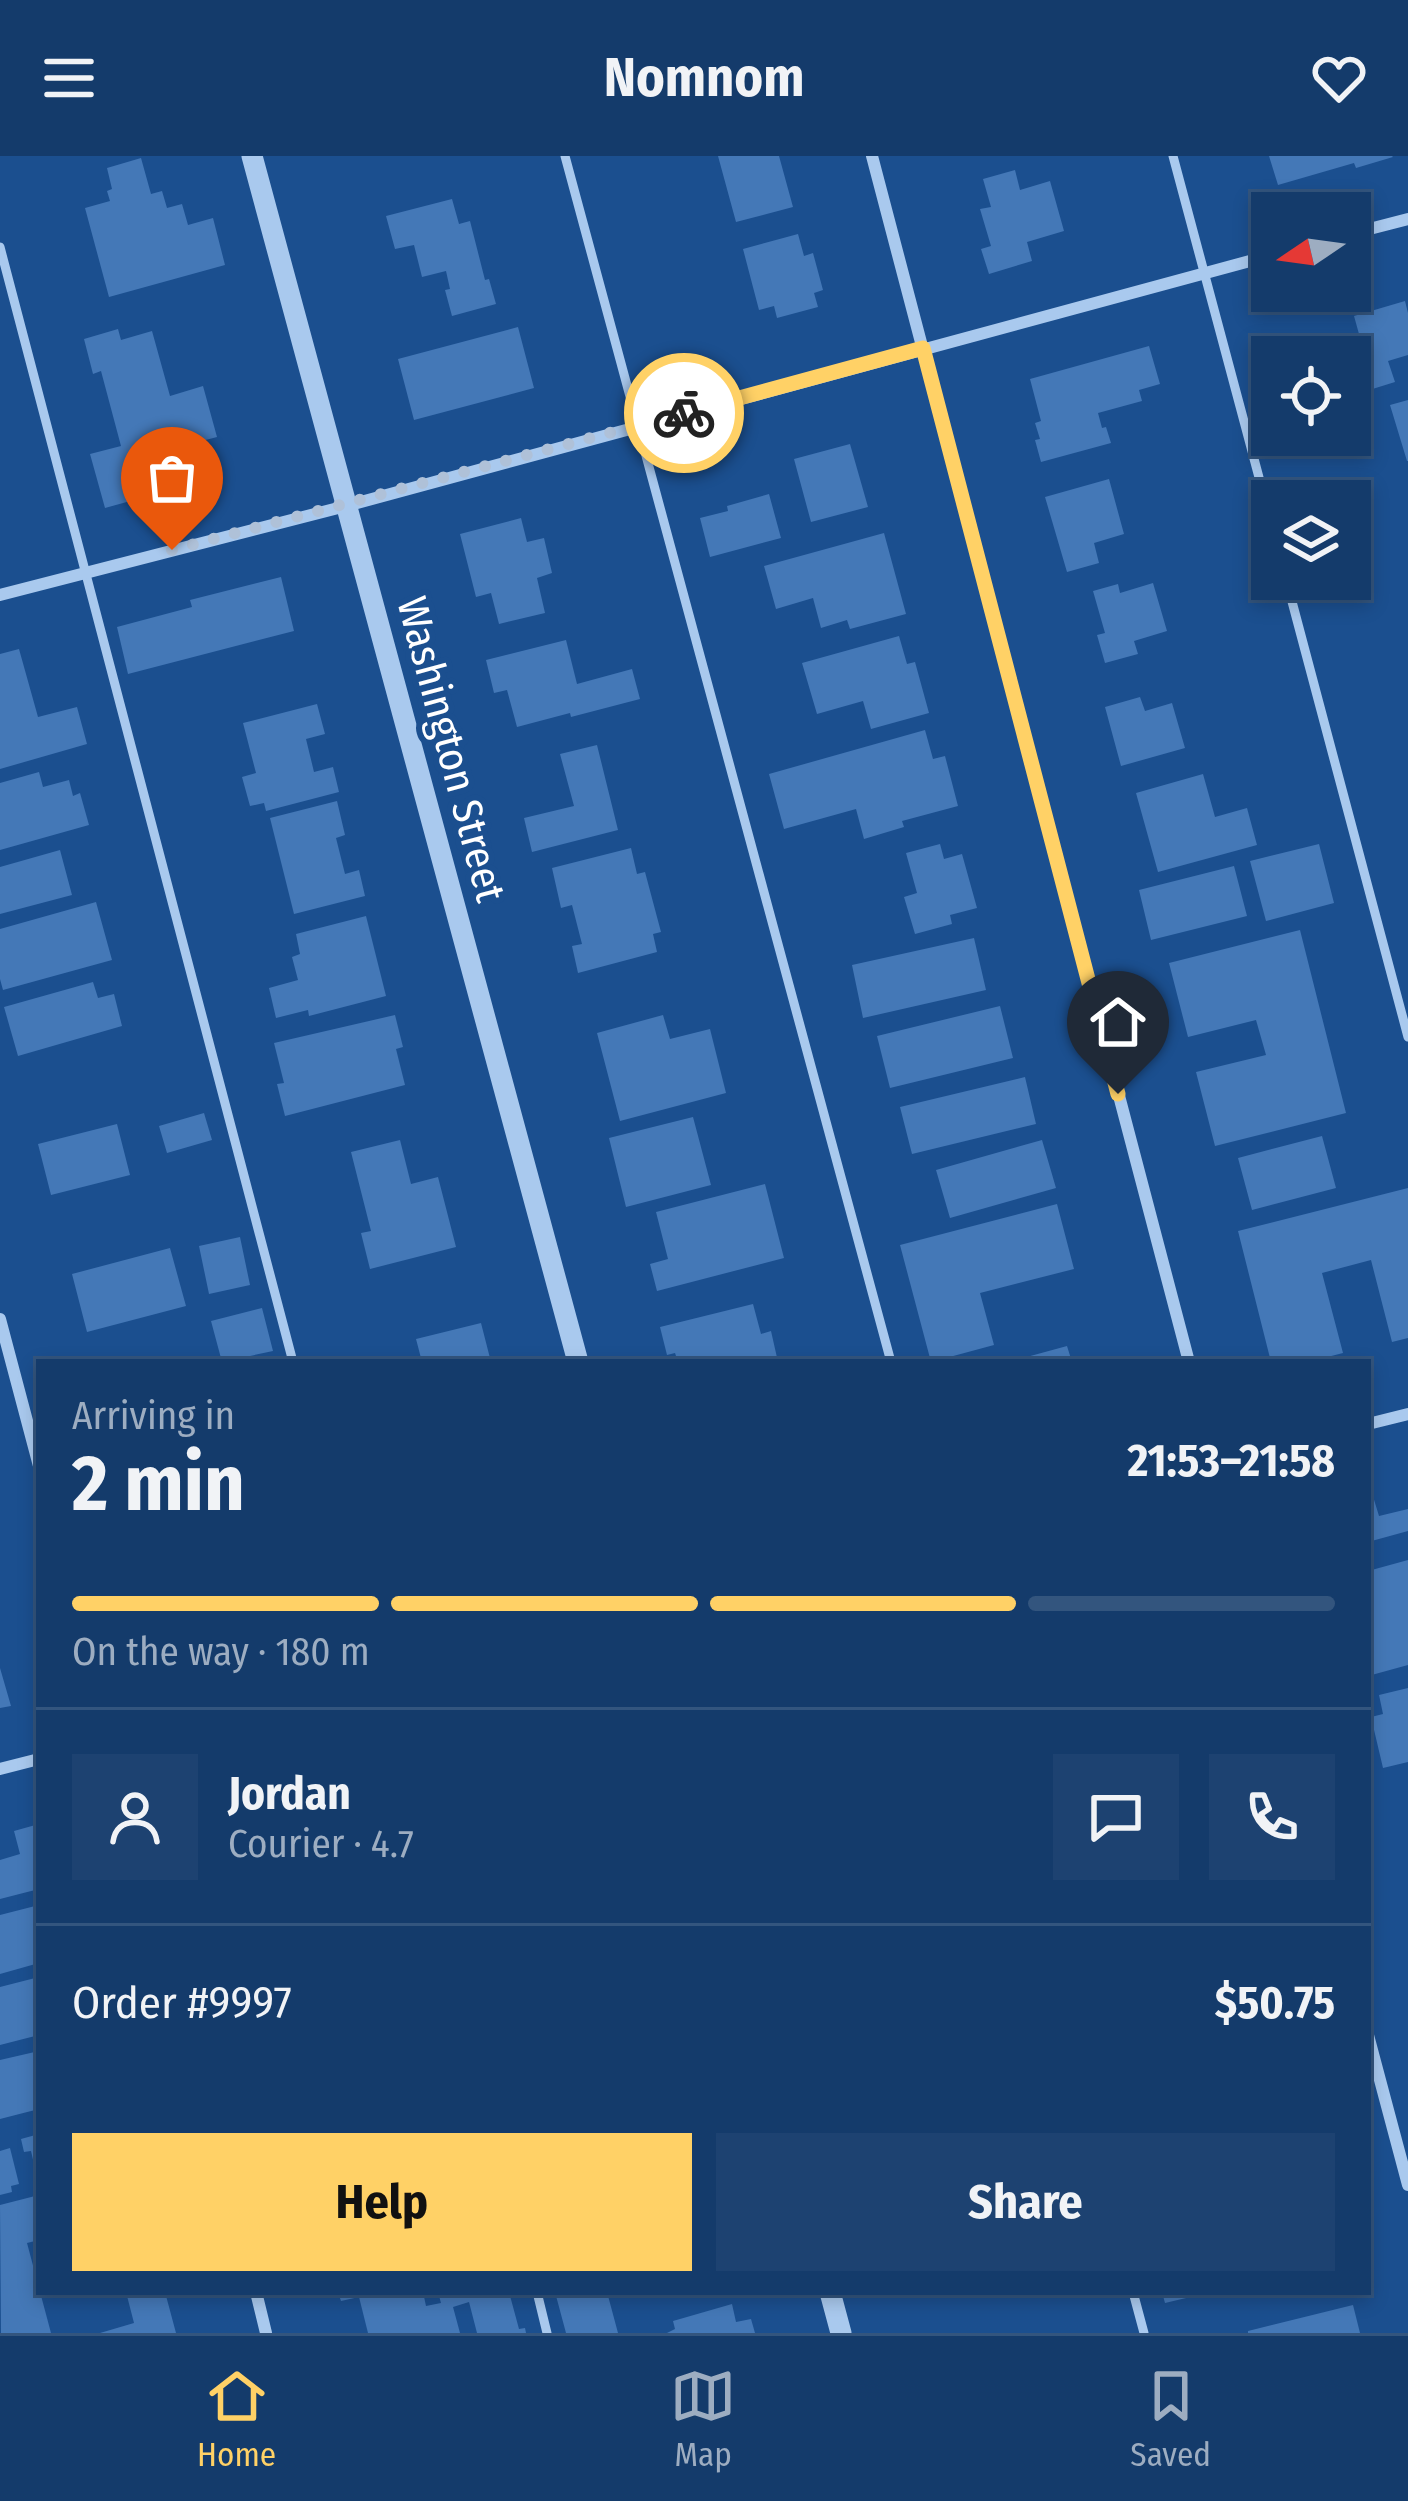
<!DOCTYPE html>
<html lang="en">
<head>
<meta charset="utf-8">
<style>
  body { margin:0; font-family:"Fira Sans Condensed",sans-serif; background:#1d4271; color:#f1f3f6; height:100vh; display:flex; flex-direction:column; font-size:45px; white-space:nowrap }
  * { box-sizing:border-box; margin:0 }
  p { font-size:39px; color:#9dadc1 }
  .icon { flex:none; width:66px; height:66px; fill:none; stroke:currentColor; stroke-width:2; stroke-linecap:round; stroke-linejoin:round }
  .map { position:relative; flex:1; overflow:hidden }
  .panel { position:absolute; left:36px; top:1203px; width:1335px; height:936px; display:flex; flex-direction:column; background:#143b6b; border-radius:0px; box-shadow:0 6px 18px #0003,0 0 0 3px #33557e }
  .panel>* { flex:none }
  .needle { width:78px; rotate:257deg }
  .controls { position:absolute; left:1251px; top:36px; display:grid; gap:24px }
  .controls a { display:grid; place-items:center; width:120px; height:120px; border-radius:0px; background:#143b6b; box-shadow:0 6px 18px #0003,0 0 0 3px #33557e; font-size:60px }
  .pin { position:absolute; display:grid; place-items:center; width:102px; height:102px; color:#fff; margin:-123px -51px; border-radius:50% 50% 50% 0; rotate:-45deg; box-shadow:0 0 12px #0007 }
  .pin .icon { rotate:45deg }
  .courier { position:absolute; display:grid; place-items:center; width:120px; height:120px; margin:-60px; border:9px solid #ffd166; border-radius:50%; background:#fff; color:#222; box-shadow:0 3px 15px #0007 }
  .headline em { font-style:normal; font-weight:700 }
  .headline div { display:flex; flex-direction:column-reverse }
  .headline { display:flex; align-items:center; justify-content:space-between; height:204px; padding:0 36px }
  h1 { font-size:78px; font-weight:700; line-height:90px }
  .bar { display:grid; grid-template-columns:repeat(4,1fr); gap:18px 12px; align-content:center; height:144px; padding:0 36px }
  .bar i { height:15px; border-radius:9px; background:#33557e }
  .bar .selected { background:#ffd166 }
  .bar p { grid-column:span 4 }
  .line { display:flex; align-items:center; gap:30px; padding:0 36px; border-top:3px solid #33557e }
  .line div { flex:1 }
  .round { display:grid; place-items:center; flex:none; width:126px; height:126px; border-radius:0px; background:#1d4271 }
  .primary-button { display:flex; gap:24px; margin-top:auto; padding:24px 36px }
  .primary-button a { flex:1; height:138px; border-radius:0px; background:#ffd166; color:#111; font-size:48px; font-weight:700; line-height:138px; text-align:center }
  .primary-button a+a { background:#1d4271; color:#f1f3f6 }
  header { display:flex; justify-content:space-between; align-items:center; height:156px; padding:0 36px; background:#143b6b; font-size:54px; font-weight:700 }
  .menu { display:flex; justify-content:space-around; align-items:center; height:168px; border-top:3px solid #33557e; background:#143b6b; font-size:33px; color:#9dadc1 }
  .menu a { display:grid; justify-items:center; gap:6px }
  .menu .selected { color:#ffd166 }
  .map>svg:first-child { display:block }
  .building { fill:#4478b7 }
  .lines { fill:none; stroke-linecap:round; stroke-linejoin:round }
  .service { stroke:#a9c9ee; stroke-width:9 }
  .minor { stroke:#a9c9ee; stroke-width:12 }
  .tertiary { stroke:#a9c9ee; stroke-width:21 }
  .done { stroke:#afc1d8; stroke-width:12; stroke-dasharray:0 21.6 }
  .route { stroke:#ffd166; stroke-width:15 }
  .labels { text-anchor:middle; stroke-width:12; stroke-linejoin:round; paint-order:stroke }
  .street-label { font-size:42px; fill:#fff; stroke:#1b4f8f }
</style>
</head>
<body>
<header><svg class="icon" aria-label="menu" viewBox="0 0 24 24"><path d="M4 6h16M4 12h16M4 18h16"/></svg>Nomnom<svg class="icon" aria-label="heart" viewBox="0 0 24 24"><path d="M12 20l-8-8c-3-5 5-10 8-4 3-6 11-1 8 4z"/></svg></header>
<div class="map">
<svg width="1408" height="2177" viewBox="0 0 1408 2177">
  <rect width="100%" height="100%" fill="#1b4f8f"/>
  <path class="building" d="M718,0H779L793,51L736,66Z
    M1269,0H1392L1393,1L1356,12L1354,7L1278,29Z
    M141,2L151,38L162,35L167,52L182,48L188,69L213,62L225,109L109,141L85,52L110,45L107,35L112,33L107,12Z
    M1015,14L1020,34L1050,25L1064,75L1027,86L1032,105L989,118L981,93L991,90L980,53L991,51L983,23Z
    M452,43L459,68L470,65L485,124L489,123L496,148L452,160L445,134L450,133L446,115L422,121L414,89L395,93L386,60Z
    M798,78L804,100L813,97L823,134L814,137L818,151L777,162L774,150L759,154L743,93Z
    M1405,145L1408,157V199L1388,205L1395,226L1350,240V201H1337L1333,186L1359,178L1354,160Z
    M518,171L534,232L414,264L398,203Z
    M118,173L121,184L152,175L170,240L203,230L217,281L183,290L186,298L155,307L163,336L105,352L90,298L121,290L101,215L93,218L84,183Z
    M1149,190L1160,228L1139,234L1142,245L1098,257L1102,272L1106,271L1111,287L1041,306L1035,284L1040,283L1035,267L1041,265L1030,223Z
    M1408,244V305H1407L1390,249Z
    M850,288L868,351L811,366L794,303Z
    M1109,323L1124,378L1094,387L1099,407L1067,416L1045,341Z
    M769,338L781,382L710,401L700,362L728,355L727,350Z
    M521,362L527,386L544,382L552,417L537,422L545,457L499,468L491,437L476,441L460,378Z
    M884,377L906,458L850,473L847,464L821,472L813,442L776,453L764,410Z
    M281,421L294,475L128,518L117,471L192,451L190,444Z
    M1153,427L1167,475L1134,485L1138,498L1105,507L1097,479L1105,477L1093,435L1118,428L1120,437Z
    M899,480L907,508L915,506L929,557L871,573L863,545L817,558L802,507Z
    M566,484L577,528L632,513L640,543L571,561L570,557L517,571L507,534L494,537L486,504Z
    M19,493L38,561L77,551L87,588L0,613V498Z
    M1140,541L1145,555L1172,547L1185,592L1121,610L1105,551Z
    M317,548L325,578L306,583L314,616L333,611L339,636L266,655L264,647L250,650L242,621L256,617L243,567Z
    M925,574L933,603L945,600L958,650L902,665L904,671L864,683L856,653L784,673L769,618Z
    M597,589L618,674L532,696L524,662L574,650L560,598Z
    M39,616L43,631L69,624L73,640L80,637L89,669L0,694V627Z
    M1203,618L1215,661L1247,652L1257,689L1158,716L1136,637Z
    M337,645L345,679L336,682L345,718L359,714L365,740L294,758L270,662Z
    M940,688L944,703L962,698L977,752L950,759L952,768L915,778L904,741L917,737L906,697Z
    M1319,688L1334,747L1266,765L1250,705Z
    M631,692L637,718L645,716L661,776L653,778L657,796L578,817L572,790L582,788L572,749L561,752L552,712Z
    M60,694L72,739L0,758V711Z
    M1234,710L1247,760L1151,784L1139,734Z
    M96,746L112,804L3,834L0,823V773Z
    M366,760L386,840L309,860L308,854L276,862L269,832L298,824L292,801L300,798L296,778Z
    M1300,774L1346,957L1215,990L1196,916L1266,899L1256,864L1188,881L1169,807Z
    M974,782L986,834L863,862L852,809Z
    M93,826L98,842L114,838L122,870L18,900L4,851Z
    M1000,850L1013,902L890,932L877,880Z
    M395,859L403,891L396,893L405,929L285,960L277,928L284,927L274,887Z
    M663,859L670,883L710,873L726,937L620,965L597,877Z
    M1025,921L1036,968L912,998L900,951Z
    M204,957L212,984L167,997L159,970Z
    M693,961L711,1029L626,1051L609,982Z
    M117,968L130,1019L51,1039L38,988Z
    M1322,980L1336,1032L1252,1054L1238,1002Z
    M400,984L411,1028L438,1021L456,1091L370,1113L361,1077L371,1075L351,996Z
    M1042,984L1056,1032L950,1062L936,1014Z
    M765,1028L784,1102L657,1135L650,1108L668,1103L656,1056Z
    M1408,1032V1182L1392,1186L1371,1104L1322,1117L1343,1197L1308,1206H1271L1238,1075Z
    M1057,1048L1074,1113L980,1137L994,1189L931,1206L900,1089Z
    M240,1081L250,1129L209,1138L199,1090Z
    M170,1092L186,1150L87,1176L72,1118Z
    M753,1148L761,1178L771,1175L778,1206H678L675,1197L667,1199L660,1171Z
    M262,1152L273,1195L222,1206L211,1165Z
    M481,1167L491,1206H422L416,1183Z
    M1067,1190L1072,1206H1024L1023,1202Z
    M1368,1324L1379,1360L1408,1353V1375L1368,1386Z
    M1408,1404V1509L1368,1520V1415Z
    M0,1512L11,1550L0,1552Z
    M1408,1532V1606L1383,1612L1371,1561L1383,1558L1379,1539Z
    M39,1668V1733L0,1743V1704L20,1698L14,1675Z
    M39,1749V1807L0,1818V1759Z
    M39,1821V1879L0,1889V1831Z
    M39,1895V1953L0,1963V1904Z
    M39,1978V2021H37L31,1995L24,1996L21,1983Z
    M10,1992L19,2028L11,2030L12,2036L0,2039V1995Z
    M39,2039V2084L27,2087L51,2177H1L0,2049Z
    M126,2136H165L176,2177H100L134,2167Z
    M338,2136H423L426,2150L441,2147L438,2136H509L519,2173L525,2172L526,2177H477L469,2146L453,2151L460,2177H368L359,2141L341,2145Z
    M555,2136H607L618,2177H566Z
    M1162,2136H1202L1203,2138L1165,2147Z
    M732,2148L736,2166L751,2163L755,2177H667L675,2173L673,2165Z
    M1353,2149L1360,2177H1248V2175Z"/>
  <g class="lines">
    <path class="service" d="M565,0L891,1206
      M1173,0L1272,370
      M0,91L293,1206
      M1286,423L1408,881
      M537,2136L547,2177
      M1133,2136L1144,2177"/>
    <path class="minor" d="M872,0L1189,1206
      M1350,78L1408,63
      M0,439L346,350L1272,99
      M0,1163L39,1310
      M1368,1268L1408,1258
      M0,1613L39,1603
      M1368,1879L1408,2029
      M256,2136L266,2177"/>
    <path class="tertiary" d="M252,0L578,1206
      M830,2136L841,2177"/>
  </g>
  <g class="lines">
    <path class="done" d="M172,394L684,257"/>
    <path class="route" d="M684,257L923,192L1118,938"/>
  </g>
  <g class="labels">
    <g class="street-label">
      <text transform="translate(452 593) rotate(75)" y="15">Washington Street</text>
    </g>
  </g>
</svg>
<div class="controls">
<a><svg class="needle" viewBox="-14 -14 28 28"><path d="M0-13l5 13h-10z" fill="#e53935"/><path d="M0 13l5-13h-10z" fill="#9dadc1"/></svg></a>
<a><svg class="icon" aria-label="locate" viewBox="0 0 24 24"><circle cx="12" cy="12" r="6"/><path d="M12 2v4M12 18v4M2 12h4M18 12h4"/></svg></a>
<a><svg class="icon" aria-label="layers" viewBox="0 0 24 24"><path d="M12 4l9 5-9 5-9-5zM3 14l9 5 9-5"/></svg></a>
</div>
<div class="pin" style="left:172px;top:394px;background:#ea580c"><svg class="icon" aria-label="bag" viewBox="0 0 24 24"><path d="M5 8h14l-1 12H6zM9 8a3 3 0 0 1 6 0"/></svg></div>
<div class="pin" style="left:1118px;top:938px;background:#1f2937"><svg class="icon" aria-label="home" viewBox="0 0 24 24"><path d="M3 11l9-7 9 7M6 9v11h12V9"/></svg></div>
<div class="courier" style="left:684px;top:257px"><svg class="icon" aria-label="bike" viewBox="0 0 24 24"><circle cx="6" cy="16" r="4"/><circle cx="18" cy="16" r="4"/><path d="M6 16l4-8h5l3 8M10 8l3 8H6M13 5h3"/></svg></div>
<section class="panel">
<div class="headline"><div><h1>2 min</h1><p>Arriving in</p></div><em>21:53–21:58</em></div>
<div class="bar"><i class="selected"></i><i class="selected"></i><i class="selected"></i><i></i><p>On the way · 180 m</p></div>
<div class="line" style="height:216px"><a class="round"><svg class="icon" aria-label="person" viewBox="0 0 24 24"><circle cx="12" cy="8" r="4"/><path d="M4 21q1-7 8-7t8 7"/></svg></a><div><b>Jordan</b><p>Courier · 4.7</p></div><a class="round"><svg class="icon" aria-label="chat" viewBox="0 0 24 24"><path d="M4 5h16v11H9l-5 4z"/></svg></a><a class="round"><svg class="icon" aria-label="phone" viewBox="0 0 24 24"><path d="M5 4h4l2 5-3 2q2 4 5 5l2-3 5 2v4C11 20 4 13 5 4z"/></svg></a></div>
<div class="line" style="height:156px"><div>Order #9997</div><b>$50.75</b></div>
<div class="primary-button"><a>Help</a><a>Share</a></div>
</section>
</div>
<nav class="menu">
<a class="selected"><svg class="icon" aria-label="home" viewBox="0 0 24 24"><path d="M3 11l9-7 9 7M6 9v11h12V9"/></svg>Home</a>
<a><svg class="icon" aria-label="map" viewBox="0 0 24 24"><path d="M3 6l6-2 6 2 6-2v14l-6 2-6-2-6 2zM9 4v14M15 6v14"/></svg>Map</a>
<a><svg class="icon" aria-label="saved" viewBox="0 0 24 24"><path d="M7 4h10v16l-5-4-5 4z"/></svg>Saved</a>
</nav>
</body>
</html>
